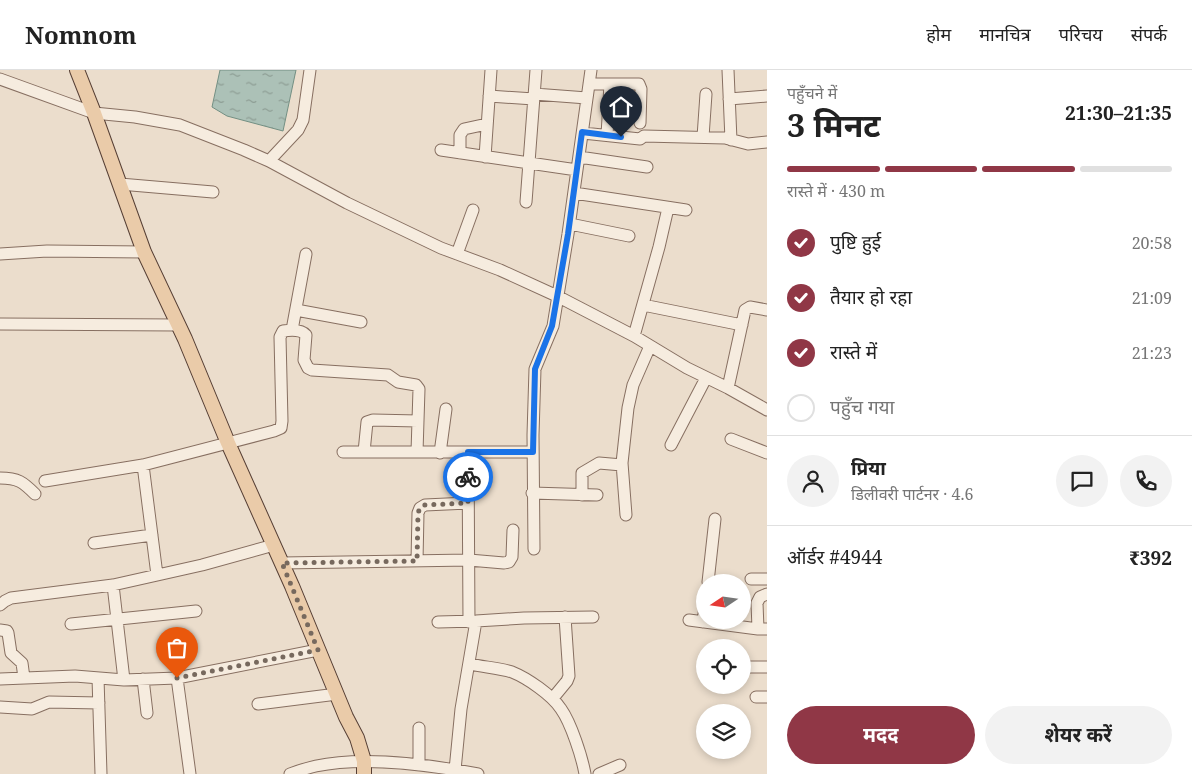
<!DOCTYPE html>
<html lang="hi">
<head>
<meta charset="utf-8">
<style>
  body { margin:0; font-family:"Noto Serif","Noto Sans Devanagari",serif; background:#f2f2f2; color:#222; height:100vh; display:flex; flex-direction:column; font-size:19px; white-space:nowrap }
  * { box-sizing:border-box; margin:0 }
  p { font-size:16px; color:#767676 }
  .icon { flex:none; width:28px; height:28px; fill:none; stroke:currentColor; stroke-width:2; stroke-linecap:round; stroke-linejoin:round }
  .map { position:relative; flex:1; overflow:hidden }
  .panel { display:flex; flex-direction:column; background:#fff; width:425px }
  .panel>* { flex:none }
  .needle { width:32px; rotate:257deg }
  .buttons { position:absolute; left:696px; top:504px; display:grid; gap:10px }
  .buttons a { display:grid; place-items:center; width:55px; height:55px; border-radius:50%; background:#fff; box-shadow:0 2px 8px #0003; font-size:25px }
  .pin { position:absolute; display:grid; place-items:center; width:42px; height:42px; color:#fff; margin:-51px -21px; border-radius:50% 50% 50% 0; rotate:-45deg; box-shadow:0 0 5px #0007 }
  .pin .icon { rotate:45deg }
  .courier { position:absolute; display:grid; place-items:center; width:50px; height:50px; margin:-25px; border:4px solid #1a73e8; border-radius:50%; background:#fff; color:#222; box-shadow:0 1px 6px #0007 }
  .head em { font-style:normal; font-weight:700 }
  .head div { display:flex; flex-direction:column-reverse }
  .head { display:flex; align-items:center; justify-content:space-between; height:85px; padding:0 20px }
  h1 { font-size:32px; font-weight:700; line-height:38px }
  .bar { display:grid; grid-template-columns:repeat(4,1fr); gap:8px 5px; align-content:center; height:60px; padding:0 20px }
  .bar i { height:6px; border-radius:4px; background:#e0e0e0 }
  .bar .active { background:#903746 }
  .bar p { grid-column:span 4 }
  .line { display:flex; align-items:center; gap:12px; padding:0 20px; border-top:1px solid #e0e0e0 }
  .line div { flex:1 }
  .round { display:grid; place-items:center; flex:none; width:52px; height:52px; border-radius:26px; background:#f2f2f2 }
  ol { padding:0 20px; list-style:none }
  li { display:flex; align-items:center; gap:15px; height:55px }
  li p { margin-inline-start:auto }
  li .icon { padding:5px; border-radius:50%; background:#903746; color:#fff; stroke-width:4 }
  li:last-child { color:#767676 }
  li i { width:28px; height:28px; border:2px solid #e0e0e0; border-radius:50% }
  .cta { display:flex; gap:10px; margin-top:auto; padding:10px 20px }
  .cta a { flex:1; height:58px; border-radius:30px; background:#903746; color:#fff; font-size:20px; font-weight:700; line-height:58px; text-align:center }
  .cta a+a { background:#f2f2f2; color:#222 }
  header { display:flex; align-items:center; gap:30px; box-sizing:border-box; height:70px; padding:0 25px; background:#fff; border-bottom:1px solid #e0e0e0 }
  header strong { font-size:24px }
  nav { display:flex; gap:28px; margin-inline-start:auto; font-size:18px }
  main { display:flex; flex:1; min-height:0 }
  .map>svg:first-child { display:block }
  .water { fill:url(#water-ripples); stroke:#738f83 }
  .lines { fill:none; stroke-linecap:round; stroke-linejoin:round }
  .minor-casing { stroke:#876f61; stroke-width:13 }
  .major-casing { stroke:#563f35; stroke-width:16 }
  .minor { stroke:#f6ecdf; stroke-width:11 }
  .major { stroke:#eacba9; stroke-width:14 }
  .done { stroke:#77695e; stroke-width:5; stroke-dasharray:0 9 }
  .route { stroke:#1a73e8; stroke-width:6 }
</style>
</head>
<body>
<header>
<strong>Nomnom</strong>
<nav><a>होम</a><a>मानचित्र</a><a>परिचय</a><a>संपर्क</a></nav>
</header>
<main>
<div class="map">
<svg width="767" height="704" viewBox="0 0 767 704">
  <defs>
    <pattern id="water-ripples" width="26" height="14" patternUnits="userSpaceOnUse" patternTransform="scale(1.25)"><rect width="26" height="14" fill="#acc1b7"/><path d="M2 4q2-2 4 0t4 0M15 11q2-2 4 0t4 0" fill="none" stroke="#8d9d94"/></pattern>
  </defs>
  <rect width="100%" height="100%" fill="#ebddcc"/>
  <path class="water" d="M220,0H296L283,61L227,46L212,37Z"/>
  <g class="lines">
    <g class="minor-casing">
      <path id="minor" d="M728,0L731,70
        M0,9L94,43L135,47L180,55L244,80L269,91L347,133L441,178L500,200L557,226L634,266L687,298L728,318L767,340
        M589,14H639L641,19L640,53
        M534,24L587,28
        M489,26L534,29
        M729,29L767,26
        M583,63L640,69L644,66L725,68L748,74L767,72
        M607,65L610,14
        M703,67L706,24
        M441,80L577,100
        M460,83V65L464,59L487,54
        M485,87L491,0
        M579,87L647,97
        M269,91L298,60L303,50L310,0
        M120,114L213,122
        M574,123L686,140
        M526,132L536,0
        M570,154L629,166
        M0,184L47,181L144,182
        M457,184L473,140
        M643,235L742,255
        M296,240L361,252
        M0,254L178,255
        M292,260L306,184
        M634,266L659,177L668,138
        M728,318L745,240L750,237L767,240
        M731,369L767,383
        M671,375L706,308
        M343,382H533
        M364,382L367,352L373,350L418,351
        M468,382L469,552
        M440,383L446,339
        M143,395L157,505
        M0,408C18,408 23,412 35,424
        M45,411L143,395L274,361L281,358L282,351L280,267L283,261C290,260 301,259 306,265L304,290L308,298L312,300L388,305L398,312L416,315L419,319L417,382
        M532,423L597,425
        M582,425V403L599,393L622,395
        M626,445L622,393L628,338L633,315L650,276
        M94,473L152,465
        M534,479L533,365L535,299L553,256L568,164L591,0
        M417,491L418,443L420,438L425,435L468,433
        M282,493L469,490L504,493L509,492L512,487L513,460
        M751,509H767
        M708,512L715,449
        M113,515L124,610
        M767,524L760,527L757,533L758,559H767
        M0,535L5,531L11,528L113,515L202,495L274,475
        M689,550L758,559
        M438,552L476,551L524,548L593,547
        M703,552L705,536
        M71,554L196,541
        M0,560L7,561L8,563L11,583L22,593L24,608
        M470,594C483,597 499,598 512,602C527,608 552,625 561,639C571,653 582,687 585,704
        M746,597H767
        M98,608L101,704
        M177,608L190,704
        M0,609L75,606L124,610L177,608L318,580
        M143,609L147,643
        M756,627H767
        M553,628L567,611L569,606L565,547
        M258,634L337,624
        M0,637L32,639L49,632L99,633
        M419,695V658
        M455,700L461,639L476,551
        M290,704C298,701 307,698 316,696C363,686 431,695 478,704
        M599,704L620,695"/>
    </g>
    <g class="major-casing">
      <path id="major" d="M77,0L94,43L144,182L185,269L228,373L292,516L346,647L357,668L364,691V704"/>
    </g>
    <use href="#minor" class="minor"/>
    <use href="#major" class="major"/>
  </g>
  <g class="lines">
    <path class="done" d="M177,608L318,580L282,493L417,491L418,443L420,438L425,435L468,433V407"/>
    <path class="route" d="M468,407V382H533L535,299L552,256L568,164L582,62L621,67"/>
  </g>
</svg>
<div class="buttons">
<a><svg class="needle" viewBox="-14 -14 28 28"><path d="M0-13l5 13h-10z" fill="#e53935"/><path d="M0 13l5-13h-10z" fill="#767676"/></svg></a>
<a><svg class="icon" aria-label="locate" viewBox="0 0 24 24"><circle cx="12" cy="12" r="6"/><path d="M12 2v4M12 18v4M2 12h4M18 12h4"/></svg></a>
<a><svg class="icon" aria-label="layers" viewBox="0 0 24 24"><path d="M12 4l9 5-9 5-9-5zM3 14l9 5 9-5"/></svg></a>
</div>
<div class="pin" style="left:177px;top:608px;background:#ea580c"><svg class="icon" aria-label="bag" viewBox="0 0 24 24"><path d="M5 8h14l-1 12H6zM9 8a3 3 0 0 1 6 0"/></svg></div>
<div class="pin" style="left:621px;top:67px;background:#1f2937"><svg class="icon" aria-label="home" viewBox="0 0 24 24"><path d="M3 11l9-7 9 7M6 9v11h12V9"/></svg></div>
<div class="courier" style="left:468px;top:407px"><svg class="icon" aria-label="bike" viewBox="0 0 24 24"><circle cx="6" cy="16" r="4"/><circle cx="18" cy="16" r="4"/><path d="M6 16l4-8h5l3 8M10 8l3 8H6M13 5h3"/></svg></div>
</div>
<section class="panel">
<div class="head"><div><h1>3 मिनट</h1><p>पहुँचने में</p></div><em>21:30–21:35</em></div>
<div class="bar"><i class="active"></i><i class="active"></i><i class="active"></i><i></i><p>रास्ते में · 430 m</p></div>
<ol>
<li><svg class="icon" aria-label="check" viewBox="0 0 24 24"><path d="M5 12l5 5 9-10"/></svg>पुष्टि हुई<p>20:58</p></li>
<li><svg class="icon" aria-label="check" viewBox="0 0 24 24"><path d="M5 12l5 5 9-10"/></svg>तैयार हो रहा<p>21:09</p></li>
<li><svg class="icon" aria-label="check" viewBox="0 0 24 24"><path d="M5 12l5 5 9-10"/></svg>रास्ते में<p>21:23</p></li>
<li><i></i>पहुँच गया</li>
</ol>
<div class="line" style="height:90px"><a class="round"><svg class="icon" aria-label="person" viewBox="0 0 24 24"><circle cx="12" cy="8" r="4"/><path d="M4 21q1-7 8-7t8 7"/></svg></a><div><b>प्रिया</b><p>डिलीवरी पार्टनर · 4.6</p></div><a class="round"><svg class="icon" aria-label="chat" viewBox="0 0 24 24"><path d="M4 5h16v11H9l-5 4z"/></svg></a><a class="round"><svg class="icon" aria-label="phone" viewBox="0 0 24 24"><path d="M5 4h4l2 5-3 2q2 4 5 5l2-3 5 2v4C11 20 4 13 5 4z"/></svg></a></div>
<div class="line" style="height:65px"><div>ऑर्डर #4944</div><b>₹392</b></div>
<div class="cta"><a>मदद</a><a>शेयर करें</a></div>
</section>
</main>
</body>
</html>
